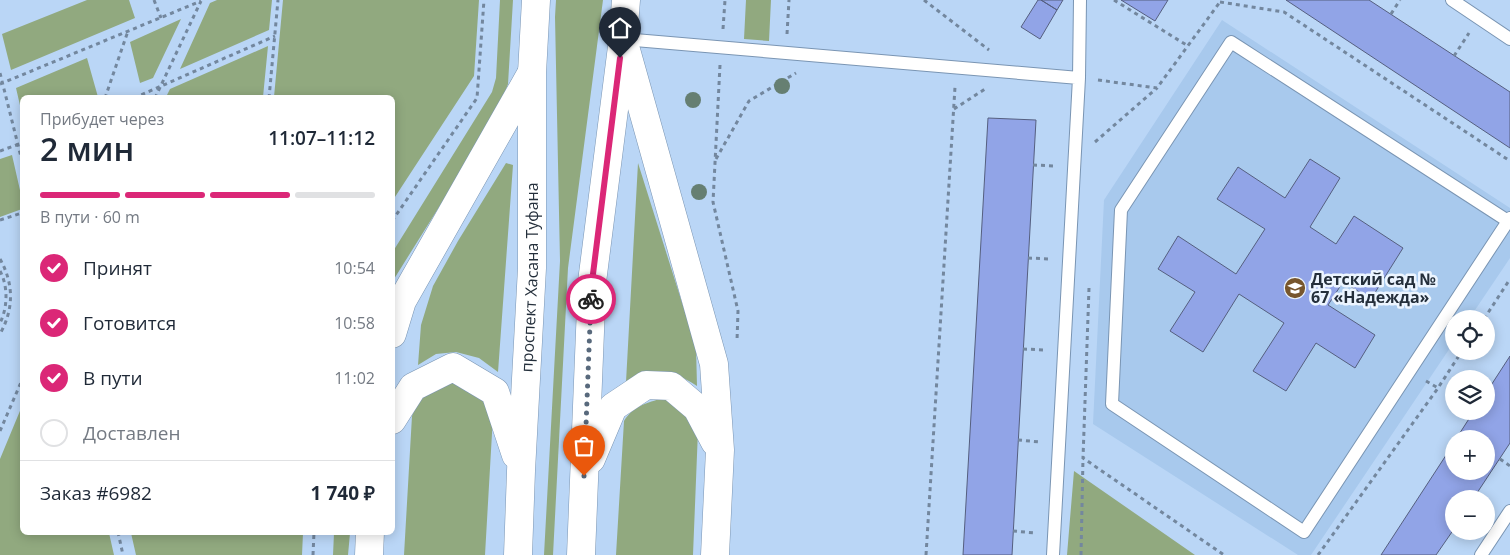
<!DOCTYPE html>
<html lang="ru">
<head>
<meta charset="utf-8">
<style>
  body { margin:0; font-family:"Open Sans",sans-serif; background:#f6f6f7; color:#1f2937; height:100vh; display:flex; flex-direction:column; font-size:19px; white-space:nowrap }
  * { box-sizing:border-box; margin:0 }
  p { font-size:16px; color:#747a83 }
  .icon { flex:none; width:28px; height:28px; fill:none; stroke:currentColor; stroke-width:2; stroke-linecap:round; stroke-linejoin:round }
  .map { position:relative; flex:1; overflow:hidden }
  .panel { position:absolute; left:20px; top:95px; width:375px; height:440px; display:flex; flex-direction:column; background:#fff; border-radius:8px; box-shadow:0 2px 12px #0003 }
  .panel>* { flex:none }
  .tools { position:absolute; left:1445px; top:310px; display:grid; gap:10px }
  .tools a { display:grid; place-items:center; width:50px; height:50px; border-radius:50%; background:#fff; box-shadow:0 2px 12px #0003; font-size:25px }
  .pin { position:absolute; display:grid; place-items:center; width:42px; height:42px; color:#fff; margin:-51px -21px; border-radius:50% 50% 50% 0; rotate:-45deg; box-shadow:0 0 5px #0007 }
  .pin .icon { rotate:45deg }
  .courier { position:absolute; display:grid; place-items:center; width:50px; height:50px; margin:-25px; border:4px solid #db2777; border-radius:50%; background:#fff; color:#222; box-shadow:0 1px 6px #0007 }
  .summary em { font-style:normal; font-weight:600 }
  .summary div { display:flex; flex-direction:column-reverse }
  .summary { display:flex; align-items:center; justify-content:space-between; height:85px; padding:0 20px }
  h1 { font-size:32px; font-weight:600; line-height:38px }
  .bar { display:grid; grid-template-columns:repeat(4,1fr); gap:8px 5px; align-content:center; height:60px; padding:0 20px }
  .bar i { height:6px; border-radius:4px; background:#e0e1e3 }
  .bar .current { background:#db2777 }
  .bar p { grid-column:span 4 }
  .line { display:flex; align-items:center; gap:12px; padding:0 20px; border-top:1px solid #e0e1e3 }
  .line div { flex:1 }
  ol { padding:0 20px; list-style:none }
  li { display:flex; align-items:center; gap:15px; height:55px }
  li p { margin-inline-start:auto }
  li .icon { padding:5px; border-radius:50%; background:#db2777; color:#fff; stroke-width:4 }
  li:last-child { color:#747a83 }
  li i { width:28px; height:28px; border:2px solid #e0e1e3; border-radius:50% }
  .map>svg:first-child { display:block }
  .built { fill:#a8c9ed }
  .green { fill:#91a97f }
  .building { fill:#91a4e7; stroke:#555f7f }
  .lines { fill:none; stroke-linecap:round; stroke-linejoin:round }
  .service-casing { stroke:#7a95b3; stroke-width:14 }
  .secondary-casing { stroke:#7a95b3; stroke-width:29 }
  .path { stroke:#73879e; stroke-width:3; stroke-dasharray:4 4; stroke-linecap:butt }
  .service { stroke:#fff; stroke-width:12 }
  .secondary { stroke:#fff; stroke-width:28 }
  .tree { fill:#667f72 }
  .done { stroke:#58697c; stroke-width:5; stroke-dasharray:0 9 }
  .route { stroke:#db2777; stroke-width:6 }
  .labels { text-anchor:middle; stroke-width:5; stroke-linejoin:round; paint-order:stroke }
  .street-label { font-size:16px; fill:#242f3b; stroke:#ecf5ff }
  .poi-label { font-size:16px; font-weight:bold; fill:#242f3b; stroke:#ecf5ff; text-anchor:start }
</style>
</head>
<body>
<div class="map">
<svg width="1510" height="555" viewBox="0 0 1510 555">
  <rect width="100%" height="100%" fill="#bad6f6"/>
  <path class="built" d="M1222,20L1510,208V258L1469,319H1454V342L1311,555H1298L1093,424L1104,200Z"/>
  <path class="green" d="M87,0H129L135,18L11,70L2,34Z
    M217,0H272L269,30L180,69L210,3Z
    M283,0H479L474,76L393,200L392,98L274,97Z
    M500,0H513L508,84L496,116L394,279L393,278L392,253L492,92L496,78Z
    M556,0H603L568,268L553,555H544L560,261L555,17Z
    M746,0H771L769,41L744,39Z
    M181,19L153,78L140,83L130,42Z
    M268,46L263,97H166L170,89Z
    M87,58L98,97L22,98V114L16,88Z
    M12,155L22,199V209L0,217V159Z
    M506,163L513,165L498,372L479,358L456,352L436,354L418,365L421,325L433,286L458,241Z
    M638,163L696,347L697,386C667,367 657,370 626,382Z
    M448,382L464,384L482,400L493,416L485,555H404L412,416L416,406L431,388Z
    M663,398L680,403L698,430L693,555H616L624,421C633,406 647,403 663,398Z
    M22,406V532L109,533L114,555H0V459Z
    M1074,471L1195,555H1067Z
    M131,533H303L302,555H136Z
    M334,533H350L348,555H333Z"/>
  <path class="building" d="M1038,0H1041L1057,10L1040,39L1021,27Z
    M1041,0H1063L1057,10Z
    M1121,0H1168L1155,21Z
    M1286,0H1369L1510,92V148Z
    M988,118L1036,120L1012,555H963Z
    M1310,159L1340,178L1310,227L1336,244L1354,216L1403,248L1371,299L1343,282L1328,305L1375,335L1355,368L1316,343L1286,391L1253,371L1284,323L1239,294L1203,352L1170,331L1195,292L1158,269L1178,236L1236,274L1265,229L1217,199L1238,167L1285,198Z
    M1510,356V443L1473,499H1454V529L1436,555H1381L1454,443V471H1486V439H1456L1474,411H1486V393Z"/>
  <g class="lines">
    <g class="service-casing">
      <path id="service" d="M1452,0L1510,39
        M623,39L1079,78
        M1508,221L1231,42L1121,210L1112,404L1304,532L1508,221L1510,218
        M1053,555L1079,78L1080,0
        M1481,555L1510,511"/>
    </g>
    <g class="secondary-casing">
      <g id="secondary">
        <path d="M626,50L714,364L720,450L715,555"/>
        <path d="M392,334L402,301L531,74"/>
        <path d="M392,420L413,387L453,367L495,392L516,455"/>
        <path d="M591,459L613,407L646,385L671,386L697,408L715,442"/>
        <path d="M369,555L370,532"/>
        <path id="s1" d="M518,555L521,471L532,268V73L536,0"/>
        <path d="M581,555L592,282L623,39L626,0"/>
      </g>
    </g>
    <path class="path" d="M154,0L161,18
      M924,0L989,50
      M1114,0L1188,46
      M1220,2L1284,12L1510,161
      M1391,14L1400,0
      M723,29L725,0
      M787,34L789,0
      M1454,56L1469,33
      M720,65L713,202L738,311L737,341
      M0,73L22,161
      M1098,80L1157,88L1220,2
      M0,84L201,1
      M105,98L128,31
      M134,98L275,36
      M155,98L201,1
      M269,98L278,0
      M954,109L985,89
      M1095,142L1157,88
      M0,151L22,143
      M716,159L749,101L796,73
      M1033,165L1055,166
      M0,220L22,213
      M392,221L477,98L484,0
      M1028,258L1050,259
      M0,259C14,284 14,309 0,334
      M0,271C8,286 8,307 0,323
      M1089,288L1083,458L1224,555
      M1484,319L1510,279
      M1023,349L1045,350
      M1426,381L1438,388
      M0,431L22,380
      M1018,440L1040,442
      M1500,459L1510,466
      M1013,531L1035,533
      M118,532L123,555
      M313,555L314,532
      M926,555L955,87
      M1081,555L1083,458
      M1318,555L1438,388L1462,351"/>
    <use href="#service" class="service"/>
    <use href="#secondary" class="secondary"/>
  </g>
  <g class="tree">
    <circle cx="782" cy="86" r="8"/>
    <circle cx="693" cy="100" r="8"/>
    <circle cx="699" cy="192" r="8"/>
  </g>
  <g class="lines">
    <path class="done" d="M584,476L591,299"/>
    <path class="route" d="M591,299L592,282L620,58"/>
  </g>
  <defs>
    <g id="school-disc" transform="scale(1.125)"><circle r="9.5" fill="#77562d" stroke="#ecf5ff"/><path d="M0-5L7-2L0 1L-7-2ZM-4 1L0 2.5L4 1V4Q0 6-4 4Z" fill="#fff"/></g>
  </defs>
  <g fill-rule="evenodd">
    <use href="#school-disc" x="1295" y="288"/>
  </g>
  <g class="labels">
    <g class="street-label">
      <text dy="6" stroke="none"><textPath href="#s1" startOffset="278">проспект Хасана Туфана</textPath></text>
    </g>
    <g class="poi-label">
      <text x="1311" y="285">Детский сад №<tspan x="1311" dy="18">67 «Надежда»</tspan></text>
    </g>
  </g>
</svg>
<div class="tools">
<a><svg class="icon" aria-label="locate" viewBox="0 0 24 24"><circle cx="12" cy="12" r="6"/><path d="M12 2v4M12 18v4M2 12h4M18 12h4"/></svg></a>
<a><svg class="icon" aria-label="layers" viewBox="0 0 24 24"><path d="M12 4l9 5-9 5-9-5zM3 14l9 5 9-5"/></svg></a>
<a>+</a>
<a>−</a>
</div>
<div class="pin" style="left:584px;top:476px;background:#ea580c"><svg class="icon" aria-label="bag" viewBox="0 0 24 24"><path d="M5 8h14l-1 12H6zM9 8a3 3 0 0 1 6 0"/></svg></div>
<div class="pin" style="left:620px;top:58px;background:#1f2937"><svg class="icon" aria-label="home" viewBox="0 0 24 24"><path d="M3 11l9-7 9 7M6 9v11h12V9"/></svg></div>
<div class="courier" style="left:591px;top:299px"><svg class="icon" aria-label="bike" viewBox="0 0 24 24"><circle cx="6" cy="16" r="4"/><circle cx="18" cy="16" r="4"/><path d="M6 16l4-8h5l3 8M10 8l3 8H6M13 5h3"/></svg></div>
<section class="panel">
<div class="summary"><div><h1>2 мин</h1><p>Прибудет через</p></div><em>11:07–11:12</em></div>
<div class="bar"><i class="current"></i><i class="current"></i><i class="current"></i><i></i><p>В пути · 60 m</p></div>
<ol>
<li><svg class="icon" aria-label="check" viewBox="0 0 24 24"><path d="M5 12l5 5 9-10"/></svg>Принят<p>10:54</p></li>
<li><svg class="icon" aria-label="check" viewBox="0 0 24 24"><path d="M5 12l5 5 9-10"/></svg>Готовится<p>10:58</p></li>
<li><svg class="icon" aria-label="check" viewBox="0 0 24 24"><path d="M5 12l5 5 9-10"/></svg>В пути<p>11:02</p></li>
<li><i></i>Доставлен</li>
</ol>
<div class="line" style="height:65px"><div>Заказ #6982</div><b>1 740 ₽</b></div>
</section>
</div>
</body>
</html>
